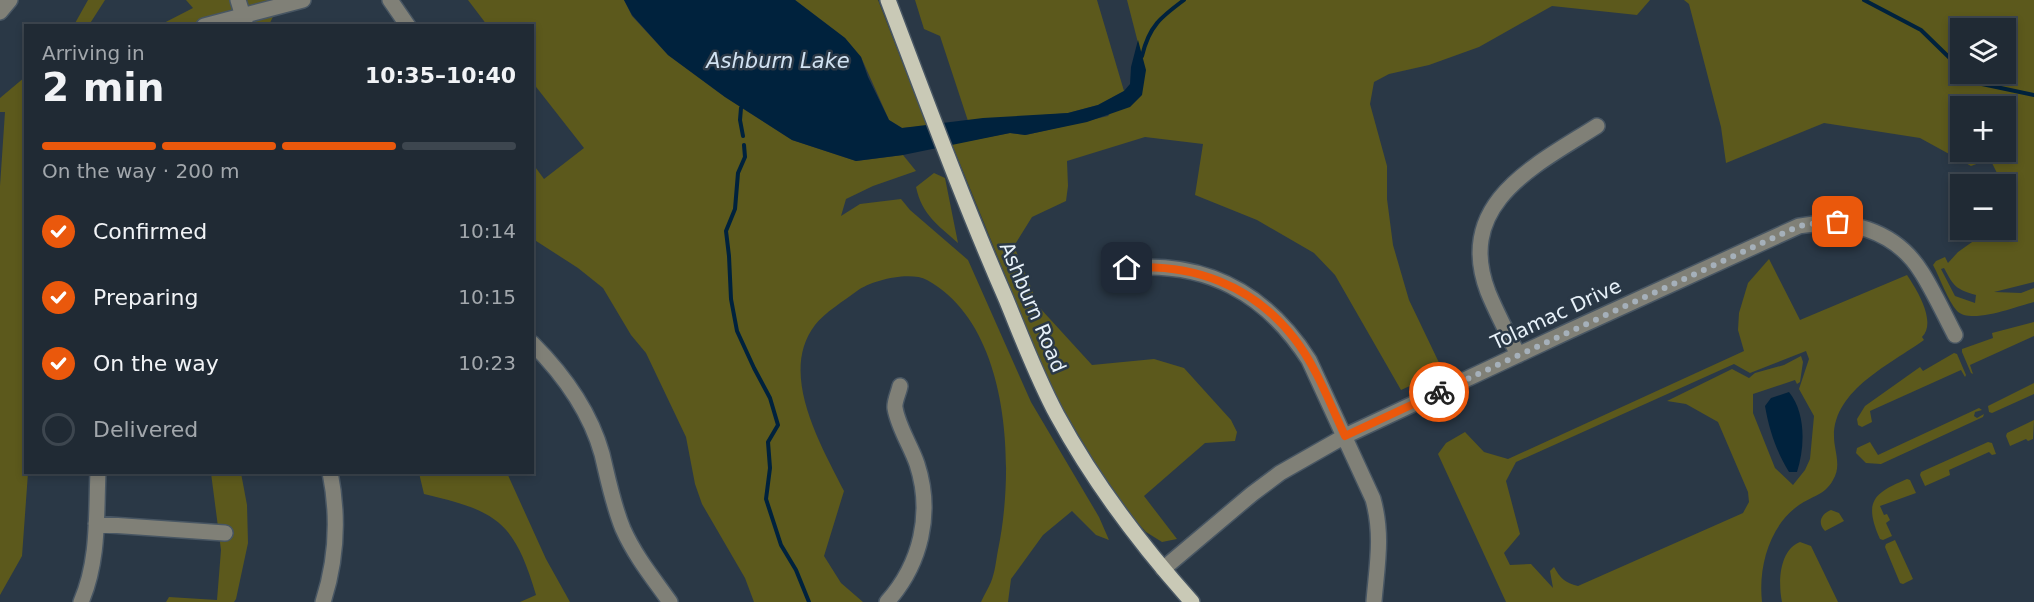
<!DOCTYPE html>
<html lang="en">
<head>
<meta charset="utf-8">
<style>
  body { margin:0; font-family:"DejaVu Sans",sans-serif; background:#2d3640; color:#f1f3f6; height:100vh; display:flex; flex-direction:column; font-size:22px; white-space:nowrap }
  * { box-sizing:border-box; margin:0 }
  p { font-size:20px; color:#a2a7ac }
  .icon { flex:none; width:33px; height:33px; fill:none; stroke:currentColor; stroke-width:2; stroke-linecap:round; stroke-linejoin:round }
  .map { position:relative; flex:1; overflow:hidden }
  .details { position:absolute; left:24px; top:24px; width:510px; height:450px; display:flex; flex-direction:column; background:#202a34; border-radius:0px; box-shadow:0 3px 9px #0003,0 0 0 2px #3d464f }
  .details>* { flex:none }
  .buttons { position:absolute; left:1950px; top:18px; display:grid; gap:12px }
  .buttons a { display:grid; place-items:center; width:66px; height:66px; border-radius:0px; background:#202a34; box-shadow:0 3px 9px #0003,0 0 0 2px #3d464f; font-size:30px }
  .pin { position:absolute; display:grid; place-items:center; width:51px; height:51px; color:#fff; margin:-26px; border-radius:12px; box-shadow:0 3px 9px #0006 }
  .courier { position:absolute; display:grid; place-items:center; width:60px; height:60px; margin:-30px; border:4px solid #ea580c; border-radius:50%; background:#fff; color:#222; box-shadow:0 2px 8px #0007 }
  .headline em { font-style:normal; font-weight:700 }
  .headline div { display:flex; flex-direction:column-reverse }
  .headline { display:flex; align-items:center; justify-content:space-between; height:102px; padding:0 18px }
  h1 { font-size:39px; font-weight:700; line-height:45px }
  .bar { display:grid; grid-template-columns:repeat(4,1fr); gap:9px 6px; align-content:center; height:72px; padding:0 18px }
  .bar i { height:8px; border-radius:4px; background:#3d464f }
  .bar .current { background:#ea580c }
  .bar p { grid-column:span 4 }
  ol { padding:0 18px; list-style:none }
  li { display:flex; align-items:center; gap:18px; height:66px }
  li p { margin-inline-start:auto }
  li .icon { padding:6px; border-radius:50%; background:#ea580c; color:#fff; stroke-width:4 }
  li:last-child { color:#a2a7ac }
  li i { width:33px; height:33px; border:3px solid #3d464f; border-radius:50% }
  .map>svg:first-child { display:block }
  .green { fill:#5c591c; fill-rule:evenodd }
  .water { fill:#00223d }
  .lines { fill:none; stroke-linecap:round; stroke-linejoin:round }
  .stream { stroke:#00223d; stroke-width:4 }
  .minor-casing { stroke:#485663; stroke-width:18 }
  .major-casing { stroke:#485663; stroke-width:18 }
  .minor { stroke:#808077; stroke-width:15 }
  .major { stroke:#c9c9b6; stroke-width:15 }
  .done { stroke:#a5b0ba; stroke-width:6; stroke-dasharray:0 10.8 }
  .route { stroke:#ea580c; stroke-width:8 }
  .labels { text-anchor:middle; stroke-width:5; stroke-linejoin:round; paint-order:stroke }
  .street-label { font-size:20px; fill:#e7f1f9; stroke:#2a3846 }
  .water-label { font-size:21px; font-style:italic; fill:#d1e2f2; stroke:#2a3846 }
</style>
</head>
<body>
<div class="map">
<svg width="2034" height="602" viewBox="0 0 2034 602">
  <rect width="100%" height="100%" fill="#2a3846"/>
  <path class="green" d="M88,0H105L89,25H74Z
    M186,0H281L269,25L158,26L193,8Z
    M468,0H624L632,16L668,55L725,97L792,140L856,161L903,155L916,171L873,186L846,199L841,216L860,204L901,199L910,210L968,260L1031,402L1099,517L1109,540L1096,535L1072,511L1043,535L1011,579L1008,602H981C984,595 988,589 991,582C995,572 996,561 998,550C1015,469 1011,326 927,280C910,271 872,280 857,291C845,300 824,313 815,325C778,373 821,445 844,491L824,556L841,583L863,602H754L745,578L702,504L695,484L686,437L646,353L631,335L603,288L578,268L533,239V164L544,179L584,148L533,83L532,26L487,25Z
    M795,0H878L927,126L902,128L889,120L861,57L845,38Z
    M915,0H1097L1124,91L1098,105L1068,113L968,121L940,36L924,29Z
    M1127,0H1650L1637,15L1552,6L1479,47L1429,65L1389,74L1374,82L1370,104L1387,166V199L1393,245L1409,300L1443,371L1401,390L1335,275L1314,253L1257,220L1195,195L1203,144L1145,137L1067,161L1068,186L1066,201L1032,217L1014,246L1039,307L1092,365L1154,359L1184,368L1231,420L1237,432L1235,441L1205,443L1144,496L1177,539L1162,542L1146,532L1135,520L1097,466L1059,402L1034,346L952,144L1010,133L1026,135L1108,116L1145,70Z
    M1684,0H2034V282L1994,292L2021,293L2034,288V302C2017,306 1971,325 1957,311C1948,301 1940,278 1933,265L1936,261L1945,257L1948,263L1958,252L1989,230H2006V184H1994L1998,175L1990,159L1971,166L1920,138L1824,123L1726,163L1721,127L1689,4ZM1960,28H2006V74H1960ZM2006,106V152H1960V106ZM1944,268C1954,287 1956,289 1976,295L1975,303L1955,296L1941,269Z
    M25,77L26,472L28,473L22,556L0,595V186L5,112H0V98Z
    M934,173L945,178L958,243C938,225 922,215 916,187Z
    M1769,259L1800,320L1907,275C1917,290 1937,322 1922,337L1924,340C1891,364 1833,390 1834,437C1834,450 1842,466 1833,480C1825,495 1812,496 1799,505C1770,525 1758,566 1762,602H1506L1438,454L1446,443L1465,432L1484,452L1508,459L1744,351L1738,330L1739,313L1748,283ZM1806,351L1809,359L1799,389L1814,416L1810,459L1805,470L1793,485L1775,468L1753,413V394L1795,380L1797,384L1800,382L1803,362L1801,356L1784,365L1755,373L1749,378L1732,369L1667,401L1686,404L1718,422L1748,492L1749,502L1743,513L1578,586C1565,583 1560,578 1554,567L1550,571L1553,588L1531,564L1510,565L1504,553L1520,534L1506,481L1516,462L1734,364L1750,373Z
    M2034,322V336L1970,365L1973,374L1971,373L1962,352V349L1993,338L1992,333Z
    M1954,353L1957,354L1966,375L1965,377L1961,370L1870,411L1872,422L1862,427L1858,425L1857,419L1865,406L1920,367L1923,371Z
    M2034,383V394L1992,413L1989,412L1988,406Z
    M1979,408L1982,410L1975,412L1974,416L1977,418L1984,414L1983,417L1881,464L1866,463L1856,453L1857,448L1870,442L1878,455Z
    M2034,420L2033,439L2028,441L2026,439L2010,446L2006,436L2007,433Z
    M1988,442L1992,443L1996,454L1992,455L1989,452L1949,470L1950,475L1925,486L1920,475L1921,472Z
    M211,473H241L247,505L248,543L236,599L234,602H166L169,597L217,600L221,550Z
    M419,473H507L546,559L570,602H520L536,595C514,521 497,511 424,494Z
    M1907,479L1910,480L1916,493L1880,506L1884,515L1887,514L1890,520L1886,523L1892,536L1883,540L1880,539C1863,501 1874,493 1907,479Z
    M1831,510L1839,513L1844,521L1825,531C1817,523 1821,514 1831,510Z
    M1895,540L1913,579L1903,584L1900,583L1885,547L1886,544Z
    M1800,542L1811,546L1838,602H1782C1778,583 1779,550 1800,542Z"/>
  <path class="water" d="M624,0H795L845,38L861,57L868,77L889,120L902,128L983,118L1068,113L1098,105L1124,91L1130,84L1131,67L1138,40L1146,70L1142,95L1130,107L1087,122L1025,135L1010,133L903,155L856,161L792,140L725,97L668,55L632,15Z
    M1789,392C1806,413 1805,447 1797,472H1789C1776,451 1769,429 1765,406L1771,398Z"/>
  <g class="lines">
    <path class="stream" d="M1864,0L1921,30L1960,68
      M1142,56C1149,26 1161,17 1184,0
      M1968,74L1982,84L2034,95
      M741,108L740,120L743,136
      M744,145L745,157L738,173L735,209L726,231L729,256L731,299L737,331L754,368L770,398L778,425L768,442L770,468L766,499L781,545L796,570L809,602"/>
    <g class="minor-casing">
      <path id="minor" d="M238,0L246,26
        M390,0L408,26
        M0,12L10,0
        M204,26L303,0
        M1127,268C1207,261 1266,293 1309,360L1373,499C1383,535 1377,565 1374,601
        M532,343C564,375 590,411 602,454C608,479 613,505 623,529C635,556 653,578 670,602
        M1518,355C1508,334 1497,314 1488,292C1454,203 1536,165 1597,126
        M96,524L225,533
        M1163,569L1252,494L1280,473L1345,436L1569,331L1799,226C1846,217 1895,229 1922,273C1934,292 1944,314 1955,335
        M81,602C99,561 96,516 98,472
        M323,602C337,559 339,517 330,472
        M887,602C921,564 933,513 917,464C911,446 898,427 895,408C894,402 899,392 900,386"/>
    </g>
    <g class="major-casing">
      <path id="major" d="M888,0C926,100 963,201 1006,299C1022,338 1037,378 1057,415C1094,483 1141,545 1192,602"/>
    </g>
    <use href="#minor" class="minor"/>
    <use href="#major" class="major"/>
  </g>
  <g class="lines">
    <path class="done" d="M1439,392L1799,226L1818,223L1838,222"/>
    <path class="route" d="M1127,268C1192,263 1253,285 1294,338C1316,366 1330,404 1345,436L1439,392"/>
  </g>
  <g class="labels">
    <g class="street-label">
      <text transform="translate(1033 307) rotate(67)" y="7">Ashburn Road</text>
      <text transform="translate(1556 314) rotate(-25)" y="7">Tolamac Drive</text>
    </g>
    <g class="water-label">
      <text x="778" y="68">Ashburn Lake</text>
    </g>
  </g>
</svg>
<div class="buttons">
<a><svg class="icon" aria-label="layers" viewBox="0 0 24 24"><path d="M12 4l9 5-9 5-9-5zM3 14l9 5 9-5"/></svg></a>
<a>+</a>
<a>−</a>
</div>
<div class="pin" style="left:1838px;top:222px;background:#ea580c"><svg class="icon" aria-label="bag" viewBox="0 0 24 24"><path d="M5 8h14l-1 12H6zM9 8a3 3 0 0 1 6 0"/></svg></div>
<div class="pin" style="left:1127px;top:268px;background:#1f2937"><svg class="icon" aria-label="home" viewBox="0 0 24 24"><path d="M3 11l9-7 9 7M6 9v11h12V9"/></svg></div>
<div class="courier" style="left:1439px;top:392px"><svg class="icon" aria-label="bike" viewBox="0 0 24 24"><circle cx="6" cy="16" r="4"/><circle cx="18" cy="16" r="4"/><path d="M6 16l4-8h5l3 8M10 8l3 8H6M13 5h3"/></svg></div>
<section class="details">
<div class="headline"><div><h1>2 min</h1><p>Arriving in</p></div><em>10:35–10:40</em></div>
<div class="bar"><i class="current"></i><i class="current"></i><i class="current"></i><i></i><p>On the way · 200 m</p></div>
<ol>
<li><svg class="icon" aria-label="check" viewBox="0 0 24 24"><path d="M5 12l5 5 9-10"/></svg>Confirmed<p>10:14</p></li>
<li><svg class="icon" aria-label="check" viewBox="0 0 24 24"><path d="M5 12l5 5 9-10"/></svg>Preparing<p>10:15</p></li>
<li><svg class="icon" aria-label="check" viewBox="0 0 24 24"><path d="M5 12l5 5 9-10"/></svg>On the way<p>10:23</p></li>
<li><i></i>Delivered</li>
</ol>
</section>
</div>
</body>
</html>
